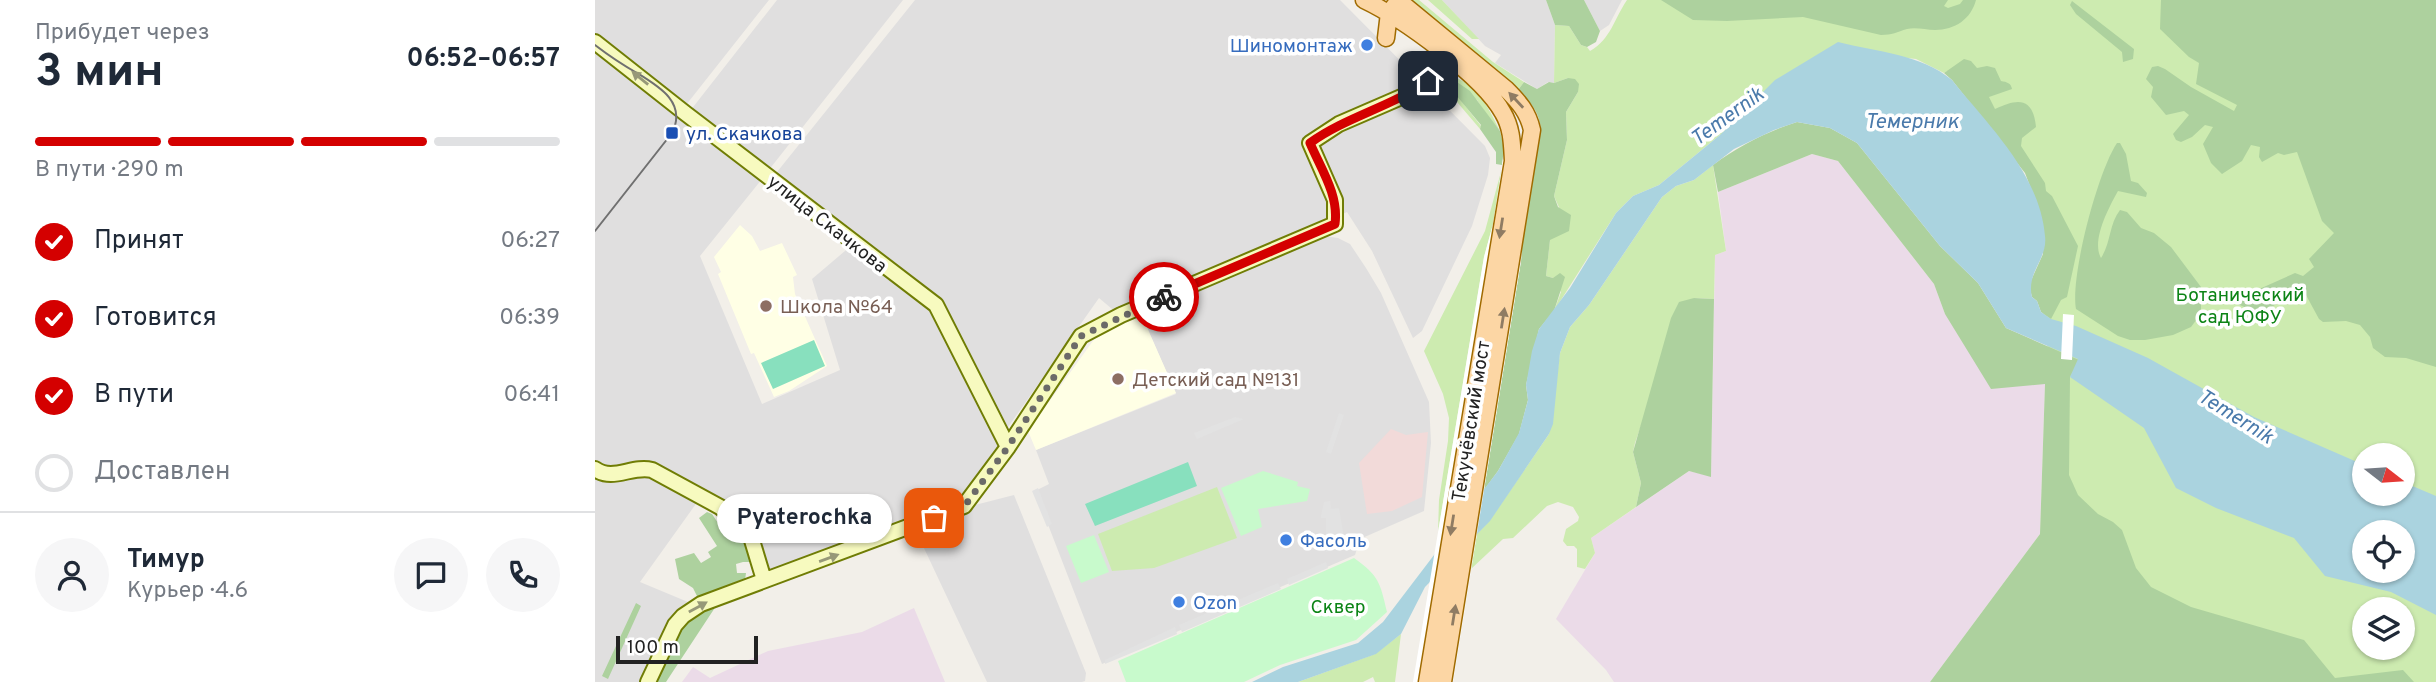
<!DOCTYPE html>
<html lang="ru">
<head>
<meta charset="utf-8">
<style>
  body { margin:0; font-family:Overpass,sans-serif; background:#f6f6f7; color:#1f2937; height:100vh; display:flex; flex-direction:column; font-size:26px; white-space:nowrap }
  * { box-sizing:border-box; margin:0 }
  p { font-size:23px; color:#747a83 }
  .icon { flex:none; width:38px; height:38px; fill:none; stroke:currentColor; stroke-width:2; stroke-linecap:round; stroke-linejoin:round }
  .map { position:relative; flex:1; overflow:hidden }
  .drawer { display:flex; flex-direction:column; background:#fff; width:595px }
  .drawer>* { flex:none }
  .needle { width:46px; rotate:107deg }
  .controls { position:absolute; left:1757px; top:443px; display:grid; gap:14px }
  .controls a { display:grid; place-items:center; width:63px; height:63px; border-radius:50%; background:#fff; box-shadow:0 2px 5px #0004; font-size:35px }
  .scale { position:absolute; left:21px; bottom:18px; width:142px; box-sizing:border-box; padding-left:7px; border:4px solid #222; border-top:0; font-size:19px; line-height:24px; white-space:nowrap; color:#222; -webkit-text-stroke:5px #fff; paint-order:stroke }
  .pin { position:absolute; display:grid; place-items:center; width:60px; height:60px; color:#fff; margin:-30px; border-radius:14px; box-shadow:0 4px 10px #0006 }
  .courier { position:absolute; display:grid; place-items:center; width:70px; height:70px; margin:-35px; border:5px solid #d40000; border-radius:50%; background:#fff; color:#222; box-shadow:0 2px 9px #0007 }
  .bubble { position:absolute; height:49px; border-radius:24px; background:#fff; box-shadow:0 2px 5px #0004; font-size:23px; font-weight:700; line-height:49px; text-align:center }
  .overview em { font-style:normal; font-weight:700 }
  .overview div { display:flex; flex-direction:column-reverse }
  .overview { display:flex; align-items:center; justify-content:space-between; height:119px; padding:0 35px }
  h1 { font-size:46px; font-weight:700; line-height:52px }
  .bar { display:grid; grid-template-columns:repeat(4,1fr); gap:10px 7px; align-content:center; height:84px; padding:0 35px }
  .bar i { height:9px; border-radius:5px; background:#e0e1e3 }
  .bar .on { background:#d40000 }
  .bar p { grid-column:span 4 }
  .line { display:flex; align-items:center; gap:18px; padding:0 35px; border-top:2px solid #e0e1e3 }
  .line div { flex:1 }
  .round { display:grid; place-items:center; flex:none; width:74px; height:74px; border-radius:37px; background:#f6f6f7 }
  ol { padding:0 35px; list-style:none }
  li { display:flex; align-items:center; gap:21px; height:77px }
  li p { margin-inline-start:auto }
  li .icon { padding:7px; border-radius:50%; background:#d40000; color:#fff; stroke-width:4 }
  li:last-child { color:#747a83 }
  li i { width:38px; height:38px; border:4px solid #e0e1e3; border-radius:50% }
  main { display:flex; flex:1; min-height:0 }
  .map>svg:first-child { display:block }
  .residential { fill:#e0dfdf }
  .commercial { fill:#f2dad9 }
  .industrial { fill:#ebdbe8 }
  .education { fill:#ffffe5 }
  .grass { fill:#cdebb0; fill-rule:evenodd }
  .forest { fill:#add19e }
  .park { fill:#c8facc }
  .pitch { fill:#88e0be }
  .parking { fill:#e2e2e2 }
  .water { fill:#aad3df; fill-rule:evenodd }
  .pier { fill:#fff }
  .lines { fill:none; stroke-linecap:round; stroke-linejoin:round }
  .secondary-casing { stroke:#707d05; stroke-width:18 }
  .primary-casing { stroke:#a06b00; stroke-width:19 }
  .secondary { stroke:#f7fabf; stroke-width:14 }
  .primary { stroke:#fcd6a4; stroke-width:16 }
  .tram { stroke:#707070; stroke-width:2 }
  .oneway { fill:#979978 }
  .oneway2 { fill:#8f7c63 }
  .done { stroke:#6b6a68; stroke-width:7; stroke-dasharray:0 12.6 }
  .route { stroke:#d40000; stroke-width:9 }
  .shop-dot { fill:#3f7fe0; stroke:#fff; stroke-width:2.5 }
  .transit-dot { fill:#1a4fb4; stroke:#fff; stroke-width:2.5 }
  .education-dot { fill:#8d6e63; stroke:#fff; stroke-width:2.5 }
  .labels { text-anchor:middle; stroke-width:7; stroke-linejoin:round; paint-order:stroke }
  .shop-label { font-size:19px; fill:#366cbe; stroke:#fff; text-anchor:start }
  .transit-label { font-size:19px; fill:#164399; stroke:#fff; text-anchor:start }
  .street-label { font-size:19px; fill:#222; stroke:#fff }
  .park-label { font-size:19px; fill:#0c8416; stroke:#fff }
  .education-label { font-size:19px; fill:#785e54; stroke:#fff; text-anchor:start }
  .water-label { font-size:21px; font-style:italic; fill:#4a7aab; stroke:#fff }
</style>
</head>
<body>
<main>
<section class="drawer">
<div class="overview"><div><h1>3 мин</h1><p>Прибудет через</p></div><em>06:52–06:57</em></div>
<div class="bar"><i class="on"></i><i class="on"></i><i class="on"></i><i></i><p>В пути · 290 m</p></div>
<ol>
<li><svg class="icon" aria-label="check" viewBox="0 0 24 24"><path d="M5 12l5 5 9-10"/></svg>Принят<p>06:27</p></li>
<li><svg class="icon" aria-label="check" viewBox="0 0 24 24"><path d="M5 12l5 5 9-10"/></svg>Готовится<p>06:39</p></li>
<li><svg class="icon" aria-label="check" viewBox="0 0 24 24"><path d="M5 12l5 5 9-10"/></svg>В пути<p>06:41</p></li>
<li><i></i>Доставлен</li>
</ol>
<div class="line" style="height:126px"><a class="round"><svg class="icon" aria-label="person" viewBox="0 0 24 24"><circle cx="12" cy="8" r="4"/><path d="M4 21q1-7 8-7t8 7"/></svg></a><div><b>Тимур</b><p>Курьер · 4.6</p></div><a class="round"><svg class="icon" aria-label="chat" viewBox="0 0 24 24"><path d="M4 5h16v11H9l-5 4z"/></svg></a><a class="round"><svg class="icon" aria-label="phone" viewBox="0 0 24 24"><path d="M5 4h4l2 5-3 2q2 4 5 5l2-3 5 2v4C11 20 4 13 5 4z"/></svg></a></div>
</section>
<div class="map">
<svg width="1841" height="682" viewBox="0 0 1841 682">
  <rect width="100%" height="100%" fill="#f2efe9"/>
  <path class="residential" d="M0,0H174L91,105L0,35Z
    M182,0H308L173,171L95,111Z
    M320,0H745L890,146L895,158L893,175L877,226L827,331L818,338L777,251L752,212L523,314L504,298L413,427L345,304L178,177Z
    M847,0H951L960,25L959,83L953,82L942,89L900,63L906,55L890,46Z
    M989,0H1027L1014,25L1005,31Z
    M0,48L167,179L105,256L167,404L245,370L217,279L257,245L336,304L406,442L367,501L171,572L156,530L108,494L45,582L93,602L50,682H0Z
    M729,236L743,238L755,244L771,268L786,293L834,402L836,443L829,511L765,539L760,555L507,664L440,491L454,484L441,450L581,394L547,316Z
    M419,495L491,673L490,681L487,682H392L320,529L380,505Z"/>
  <path class="commercial" d="M796,429L811,435L833,432L827,497L797,511L772,514L764,463Z"/>
  <path class="industrial" d="M1217,154L1243,161L1339,284L1350,314L1450,383L1445,534L1335,682H1019L1011,670L961,619L1000,553L996,538L1094,471L1116,476L1120,255L1131,251L1123,192Z
    M319,608L350,682H87L98,667L115,678L173,651L267,632Z"/>
  <path class="education" d="M145,225L157,236L165,251L187,243L202,275L198,277L200,294L232,366L194,391L179,397L159,353L156,354L123,274L126,272L119,257Z
    M547,316L581,393L441,450L433,431L503,334Z"/>
  <path class="grass" d="M812,0H824L898,62L929,82L923,90Z
    M833,0H847L884,39H877Z
    M1032,0H1841V682H1353L1454,544L1459,394L1445,289L1459,244L1447,197L1388,98L1352,71L1349,73L1321,59L1303,57L1125,135L1064,185L1038,196L1021,213L959,311L966,292L958,278L951,276L955,239L974,230L959,196L972,140L971,112L983,92L973,78L959,83L960,25L974,26L986,45L992,47L995,51C1016,39 1019,19 1032,0ZM1769,455H1808V494H1769ZM1769,532H1808V570H1769ZM1769,609H1808V648H1769Z
    M861,78C883,85 895,111 905,131L892,116L882,100L856,88L886,126L885,129L851,89L849,83Z
    M1118,165L1131,251L1120,255L1119,299L1099,298L1049,417L1040,443L1038,452L1046,483L1041,507L996,538L1000,553L990,569L982,567V549L979,546H972L968,541L971,529L983,521L984,517L978,507L963,502L952,506L918,538L908,539L876,569L882,534L895,520L954,434L965,353L975,327L994,305L1067,197L1081,186L1099,180Z
    M907,168L898,224L889,257L843,532L844,500L853,441L854,418L848,394L829,351L890,231Z
    M622,487L642,538L559,568L517,571L503,534Z
    M806,634L800,682H780L778,677L768,682H703L780,654Z"/>
  <path class="forest" d="M951,0H989L1005,31L1001,42L992,47L986,45L974,26L960,25Z
    M1066,0H1353L1349,6L1353,8L1365,4L1368,0H1381C1376,19 1360,30 1340,30C1331,30 1321,27 1312,29C1302,32 1297,35 1286,35L1208,17L1132,21L1098,20Z
    M1566,0H1841V367L1811,358L1790,357L1778,348L1775,337L1765,325L1751,321L1728,322L1724,319L1711,295L1701,292L1670,311L1661,312L1612,291L1653,294L1700,273L1708,276L1719,267L1714,259L1739,233L1727,221L1702,152L1689,155L1683,153L1667,162L1664,157L1665,147L1656,145L1647,161L1627,174L1616,163L1608,144L1618,127L1610,125L1597,137L1586,142L1581,140L1578,134L1594,115L1589,111L1571,115L1556,97L1558,87L1551,79L1557,67L1563,66L1570,69L1596,87L1639,111L1642,105L1601,84L1604,63L1594,57L1565,29Z
    M1477,1L1539,49L1538,59L1528,62L1527,52L1481,14L1475,5Z
    M1369,59L1376,61L1382,68L1392,66L1400,68L1406,81C1412,82 1416,83 1417,89L1394,97L1400,109C1423,98 1438,97 1441,127L1427,138L1426,146L1450,183L1451,191L1457,196L1483,246L1472,297L1466,300L1456,319L1446,312L1442,301L1437,297L1434,285L1448,254L1444,210L1430,173L1357,80L1349,73Z
    M973,78L980,79L984,84L983,92L971,112L972,140L959,196L963,207L976,215L974,231L955,240L951,276L958,278L965,273L970,277L959,311L944,329L931,385L933,400L924,434L903,471L889,490L926,261L928,233L946,130C944,111 936,103 923,90L929,82L942,89L954,82L959,83Z
    M862,82L875,91L905,131L909,148L907,165L901,164V152L885,129L886,125L855,88Z
    M1202,122L1235,128L1262,143L1345,246L1383,283L1411,328L1484,360L1475,377L1474,475L1483,495L1503,514L1518,522L1527,530L1541,568L1556,587L1596,607L1709,640L1740,678L1808,670L1819,682H1335L1445,534L1450,384L1396,389L1350,314L1339,284L1243,161L1217,154L1123,192L1118,165C1144,146 1171,132 1202,122Z
    M1522,143H1525L1531,154L1536,181L1543,183L1552,193L1551,197L1523,191C1514,207 1496,241 1506,258C1516,243 1514,224 1525,210L1532,212L1546,228L1559,233L1576,247L1606,287V309L1602,319L1596,327L1578,335L1550,340H1535L1523,336L1481,309C1475,276 1503,171 1522,143Z
    M1099,298L1119,299L1116,477L1094,471L1041,507L1046,483L1038,452L1040,445L1076,318L1084,302Z
    M112,512L117,514L125,526H140L147,530L157,562H148L141,564L142,573H151L150,580L106,599L103,598L98,588L84,579L80,559L99,553L106,563L116,557L113,552L122,546L104,518Z
    M125,600L71,682H57L66,663L71,664L82,640L78,638C87,619 106,608 125,600Z
    M41,603L46,606L13,679L7,676Z"/>
  <path class="park" d="M668,471L703,482L702,486L715,489L712,501L663,509L667,527L646,536L626,488Z
    M499,535L514,572L486,583L471,546Z
    M759,558C784,576 785,582 792,612L761,640L685,665L649,682H531L523,661Z"/>
  <path class="pitch" d="M219,340L230,366L178,389L166,363Z
    M593,462L602,486L500,526L490,504Z"/>
  <path class="parking" d="M744,413L749,415L736,454L731,452Z
    M640,417L649,419L602,439L599,433Z
    M443,488L457,524L452,527L437,491Z
    M735,501L736,509L744,508L750,544L731,552V518H726V516L729,502Z
    M731,562L733,568L694,585L692,579Z
    M683,583L686,589L587,632L584,625Z
    M580,627L582,634L510,664V660Z"/>
  <path class="water" d="M1243,42C1282,52 1326,54 1357,80C1393,125 1445,174 1450,236C1453,259 1431,272 1437,297L1442,301L1446,312L1456,319L1481,326L1553,358L1659,417L1769,465V494H1808V482L1841,496V615L1796,592L1730,576L1699,538L1621,508L1581,488L1549,428L1475,377L1483,359L1411,328L1383,283L1345,246L1262,143L1235,128L1202,122L1179,130L1139,149L1099,180L1081,186L1067,197L994,305L975,327L965,353L958,424L954,434L895,521L830,587L806,634L781,654L703,682H657L688,667L763,643L788,622L903,471L924,433L933,400L931,385L937,351L944,329L975,288L1021,213L1038,196L1064,185L1125,135L1180,80ZM1769,532H1808V570H1769Z"/>
  <path class="pier" d="M908,159L939,164L928,233L926,261L858,682H818L889,257L898,224Z
    M1468,314L1479,315L1477,360L1466,359Z"/>
  <g class="lines">
    <g class="secondary-casing">
      <path id="secondary" d="M0,42L90,113L341,305L413,447
        M0,469C18,482 37,465 57,470L125,507L149,528L156,537L169,580
        M53,682L80,625L88,616L106,604L369,506L413,447L486,336L526,315L740,224V200L715,143L744,124L811,95L859,61"/>
    </g>
    <g class="primary-casing">
      <path id="primary" d="M769,0C807,18 888,76 908,113C917,128 917,144 918,161L832,682
        M803,0L911,89C924,102 933,112 937,130L848,682
        M791,38L794,13L800,5"/>
    </g>
    <use href="#secondary" class="secondary"/>
    <use href="#primary" class="primary"/>
    <path class="tram" d="M0,45C13,55 28,65 42,73C65,87 92,103 77,133L0,231"/>
  </g>
  <defs><path id="oneway-solid" d="M-6-.8H1V-3.2L6.5 0L1 3.2V.8H-6Z" transform="scale(1.75)"/></defs>
  <g class="oneway">
    <use href="#oneway-solid" transform="translate(45 78) rotate(-141)"/>
    <use href="#oneway-solid" transform="translate(234 558) rotate(-20)"/>
    <use href="#oneway-solid" transform="translate(103 607) rotate(-29)"/>
  </g>
  <g class="oneway2">
    <use href="#oneway-solid" transform="translate(921 100) rotate(-133)"/>
    <use href="#oneway-solid" transform="translate(906 228) rotate(99)"/>
    <use href="#oneway-solid" transform="translate(908 318) rotate(-81)"/>
    <use href="#oneway-solid" transform="translate(857 525) rotate(99)"/>
    <use href="#oneway-solid" transform="translate(859 615) rotate(-81)"/>
  </g>
  <g class="lines">
    <path class="done" d="M339,518L371,504L413,447L486,336L569,297"/>
    <path class="route" d="M569,297L740,224C744,195 726,169 715,143C751,117 796,107 833,81"/>
  </g>
  <g class="shop-dot">
    <circle cx="772" cy="45" r="7"/>
    <circle cx="691" cy="540" r="7"/>
    <circle cx="584" cy="602" r="7"/>
  </g>
  <rect class="transit-dot" x="70" y="126" width="14" height="14" rx="3.5"/>
  <g class="education-dot">
    <circle cx="171" cy="306" r="7"/>
    <circle cx="523" cy="379" r="7"/>
  </g>
  <g class="labels">
    <g class="shop-label">
      <text x="758" y="52" text-anchor="end">Шиномонтаж</text>
      <text x="705" y="547">Фасоль</text>
      <text x="598" y="609">Ozon</text>
    </g>
    <g class="transit-label">
      <text x="91" y="140">ул. Скачкова</text>
    </g>
    <g class="street-label">
      <text transform="translate(233 223) rotate(38)" y="7">улица Скачкова</text>
      <text transform="translate(875 421) rotate(-81)" y="7">Текучёвский мост</text>
    </g>
    <g class="park-label">
      <text x="1645" y="301">Ботанический<tspan x="1645" dy="22">сад ЮФУ</tspan></text>
      <text x="743" y="613">Сквер</text>
    </g>
    <g class="education-label">
      <text x="185" y="313">Школа №64</text>
      <text x="537" y="386">Детский сад №131</text>
    </g>
    <g class="water-label">
      <text transform="translate(1132 116) rotate(-36)" y="7">Temernik</text>
      <text x="1317" y="128">Темерник</text>
      <text transform="translate(1641 416) rotate(32)" y="7">Temernik</text>
    </g>
  </g>
</svg>
<div class="controls">
<a><svg class="needle" viewBox="-14 -14 28 28"><path d="M0-13l5 13h-10z" fill="#e53935"/><path d="M0 13l5-13h-10z" fill="#747a83"/></svg></a>
<a><svg class="icon" aria-label="locate" viewBox="0 0 24 24"><circle cx="12" cy="12" r="6"/><path d="M12 2v4M12 18v4M2 12h4M18 12h4"/></svg></a>
<a><svg class="icon" aria-label="layers" viewBox="0 0 24 24"><path d="M12 4l9 5-9 5-9-5zM3 14l9 5 9-5"/></svg></a>
</div>
<div class="scale">100 m</div>
<div class="pin" style="left:339px;top:518px;background:#ea580c"><svg class="icon" aria-label="bag" viewBox="0 0 24 24"><path d="M5 8h14l-1 12H6zM9 8a3 3 0 0 1 6 0"/></svg></div>
<div class="pin" style="left:833px;top:81px;background:#1f2937"><svg class="icon" aria-label="home" viewBox="0 0 24 24"><path d="M3 11l9-7 9 7M6 9v11h12V9"/></svg></div>
<div class="courier" style="left:569px;top:297px"><svg class="icon" aria-label="bike" viewBox="0 0 24 24"><circle cx="6" cy="16" r="4"/><circle cx="18" cy="16" r="4"/><path d="M6 16l4-8h5l3 8M10 8l3 8H6M13 5h3"/></svg></div>
<div class="bubble" style="left:122px;top:494px;width:175px">Pyaterochka</div>
</div>
</main>
</body>
</html>
